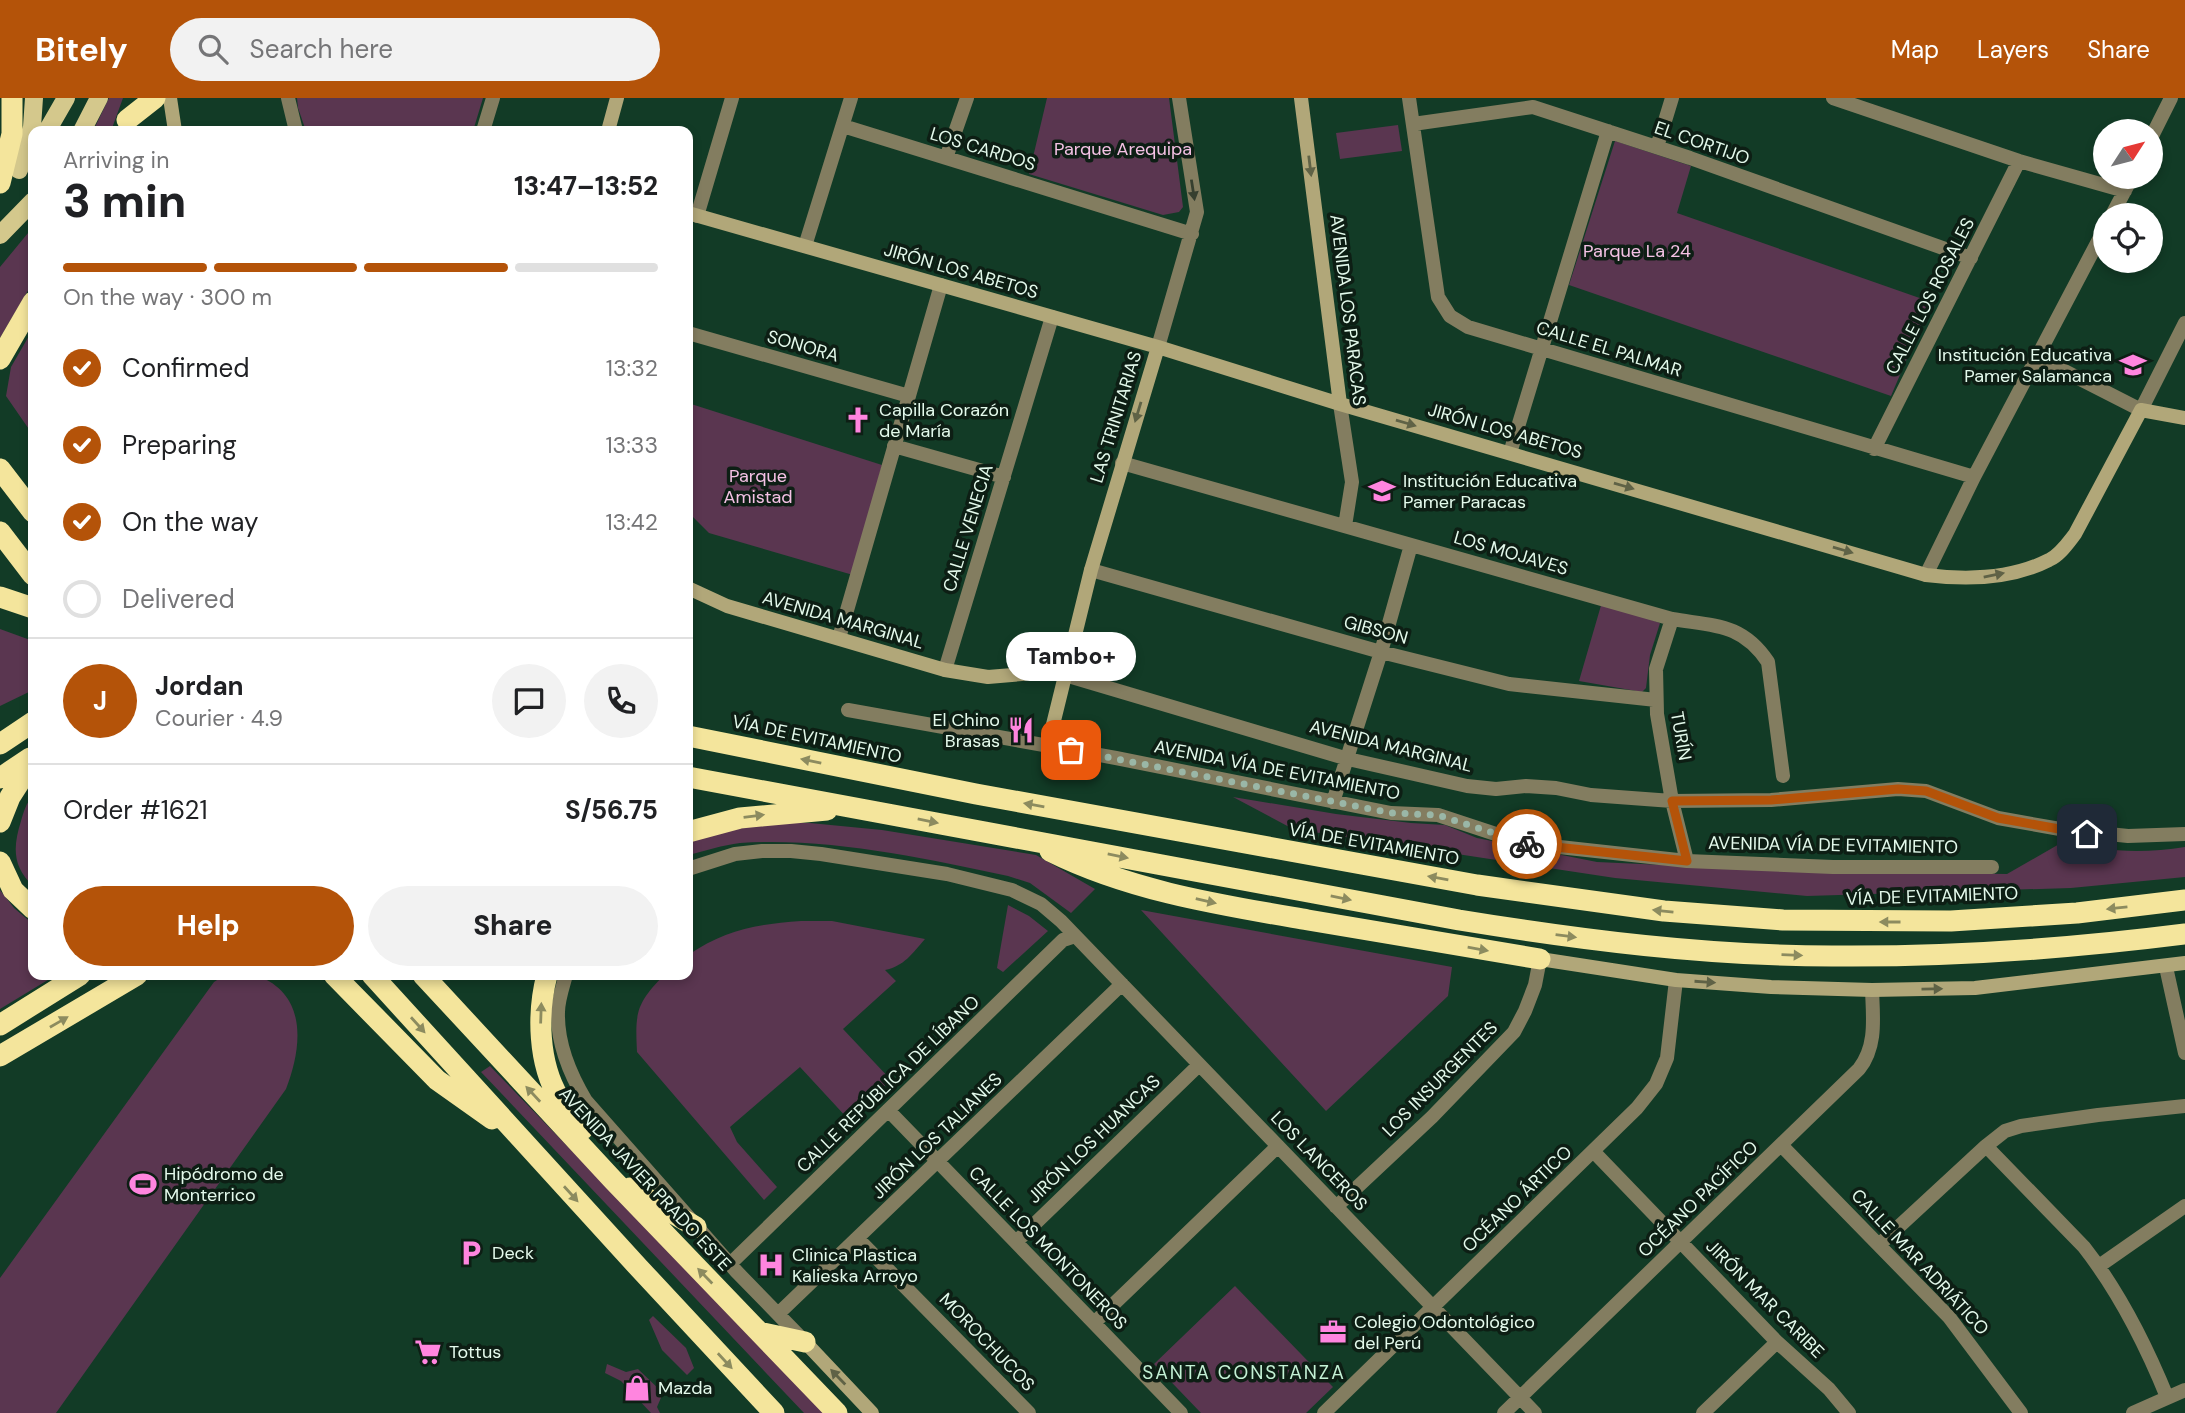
<!DOCTYPE html>
<html lang="en">
<head>
<meta charset="utf-8">
<style>
  body { margin:0; font-family:"DM Sans",sans-serif; background:#f2f2f2; color:#202124; height:100vh; display:flex; flex-direction:column; font-size:26px; white-space:nowrap }
  * { box-sizing:border-box; margin:0 }
  p { font-size:23px; color:#757577 }
  .icon { flex:none; width:38px; height:38px; fill:none; stroke:currentColor; stroke-width:2; stroke-linecap:round; stroke-linejoin:round }
  .map { position:relative; flex:1; overflow:hidden }
  .details { position:absolute; left:28px; top:28px; width:665px; height:854px; display:flex; flex-direction:column; background:#fff; border-radius:14px; box-shadow:0 4px 10px #0003 }
  .details>* { flex:none }
  .needle { width:46px; rotate:54deg }
  .tools { position:absolute; left:2093px; top:21px; display:grid; gap:14px }
  .tools a { display:grid; place-items:center; width:70px; height:70px; border-radius:50%; background:#fff; box-shadow:0 4px 10px #0003; font-size:35px }
  .pin { position:absolute; display:grid; place-items:center; width:60px; height:60px; color:#fff; margin:-30px; border-radius:14px; box-shadow:0 4px 10px #0006 }
  .courier { position:absolute; display:grid; place-items:center; width:70px; height:70px; margin:-35px; border:5px solid #b45309; border-radius:50%; background:#fff; color:#222; box-shadow:0 2px 9px #0007 }
  .bubble { position:absolute; height:49px; border-radius:24px; background:#fff; box-shadow:0 4px 10px #0003; font-size:23px; font-weight:800; line-height:49px; text-align:center }
  .summary em { font-style:normal; font-weight:800 }
  .summary div { display:flex; flex-direction:column-reverse }
  .summary { display:flex; align-items:center; justify-content:space-between; height:119px; padding:0 35px }
  h1 { font-size:46px; font-weight:800; line-height:52px }
  .bar { display:grid; grid-template-columns:repeat(4,1fr); gap:10px 7px; align-content:center; height:84px; padding:0 35px }
  .bar i { height:9px; border-radius:5px; background:#e0e0e0 }
  .bar .on { background:#b45309 }
  .bar p { grid-column:span 4 }
  .line { display:flex; align-items:center; gap:18px; padding:0 35px; border-top:2px solid #e0e0e0 }
  .line div { flex:1 }
  .round { display:grid; place-items:center; flex:none; width:74px; height:74px; border-radius:37px; background:#f2f2f2 }
  ol { padding:0 35px; list-style:none }
  li { display:flex; align-items:center; gap:21px; height:77px }
  li p { margin-inline-start:auto }
  li .icon { padding:7px; border-radius:50%; background:#b45309; color:#fff; stroke-width:4 }
  li:last-child { color:#757577 }
  li i { width:38px; height:38px; border:4px solid #e0e0e0; border-radius:50% }
  .primary-button { display:flex; gap:14px; margin-top:auto; padding:14px 35px }
  .primary-button a { flex:1; height:80px; border-radius:42px; background:#b45309; color:#fff; font-size:28px; font-weight:800; line-height:80px; text-align:center }
  .primary-button a+a { background:#f2f2f2; color:#202124 }
  header { display:flex; align-items:center; gap:42px; box-sizing:border-box; height:98px; padding:0 35px; background:#b45309; color:#fff }
  header strong { font-size:33px }
  nav { display:flex; gap:38px; margin-inline-start:auto; font-size:24px }
  .search { width:490px; height:63px; background:#f2f2f2; display:flex; align-items:center; gap:18px; box-sizing:border-box; padding:0 24px; border-radius:38px; color:#757577; font-size:26px }
  .map>svg:first-child { display:block }
  .green { fill:#5a3650 }
  .lines { fill:none; stroke-linecap:round; stroke-linejoin:round }
  .street { stroke:#837d60; stroke-width:14 }
  .secondary { stroke:#b1a779; stroke-width:14 }
  .primary { stroke:#d4c88c; stroke-width:18 }
  .highway { stroke:#f4e59c; stroke-width:21 }
  .oneway { fill:#5f6246 }
  .oneway2 { fill:#363f2f }
  .oneway3 { fill:#8c8b5f }
  .done { stroke:#9ab7a7; stroke-width:7; stroke-dasharray:0 12.6 }
  .route { stroke:#b45309; stroke-width:9 }
  .labels { text-anchor:middle; stroke-width:7; stroke-linejoin:round; paint-order:stroke }
  .street-label { font-size:18px; fill:#e4faec; stroke:#0d1e14 }
  .park-label { font-size:18px; fill:#f5c2e5; stroke:#0d1e14 }
  .poi-label { font-size:18px; fill:#e4faec; stroke:#0d1e14; text-anchor:start }
  .neighbourhood-label { font-size:19px; letter-spacing:2px; fill:#c4f1d5; stroke:#0d1e14 }
</style>
</head>
<body>
<header>
<strong>Bitely</strong>
<div class="search"><svg class="icon" aria-label="search" viewBox="0 0 24 24"><circle cx="10" cy="10" r="6"/><path d="M15 15l6 6"/></svg>Search here</div>
<nav><a>Map</a><a>Layers</a><a>Share</a></nav>
</header>
<div class="map">
<svg width="2185" height="1315" viewBox="0 0 2185 1315">
  <rect width="100%" height="100%" fill="#123b26"/>
  <path class="green" d="M109,0H123L111,33H93Z
    M297,0H483L473,33H306L298,10Z
    M1047,0H1169L1183,109L1179,114L1163,117L1029,76Z
    M1398,27L1402,53L1340,61L1336,35Z
    M1615,43L1691,68L1677,115L1931,204L1891,298L1569,187Z
    M33,129V184L0,240V169Z
    M33,231V337L6,298L11,269Z
    M688,305L882,367L853,477L709,435L688,414Z
    M1602,504L1660,525L1650,557L1646,590L1642,594L1579,583Z
    M0,531L33,543V592L0,608Z
    M33,698V788C12,768 13,749 21,723C24,713 26,705 33,698Z
    M1233,699L1336,716L1411,725L1445,727L1477,740L1597,764L1799,773L2007,776L2061,745C2102,753 2143,756 2185,749V779L2071,790L1807,798L1615,780L1293,731Z
    M755,725H810L882,732L1036,757L1095,791L1071,815L1030,785L1008,778C923,760 827,739 740,745C723,747 705,753 688,757V743Z
    M0,792L14,810L33,826V877H56L0,911Z
    M1008,807L1029,818L1048,833L1003,874L997,870Z
    M1141,812L1452,869L1448,898L1326,1013Z
    M801,823H832L925,841C912,856 904,868 885,872L896,883L843,931L891,982L849,1022L800,969L730,1029L737,1044L777,1089L764,1102L637,954C635,914 636,906 664,877H688V857C725,832 757,826 801,823Z
    M225,877C235,877 248,874 258,878C308,897 302,950 286,991L56,1315H0V1180L214,884Z
    M490,968L825,1315H804L481,974Z
    M1235,1188L1333,1289L1306,1315H1201L1154,1266Z
    M653,1218L686,1250L694,1270L687,1277L662,1252L649,1222Z
    M607,1266L626,1274L638,1271L663,1295L657,1309L660,1315H651L621,1283L605,1275Z"/>
  <g class="lines">
    <path class="street" d="M288,0L296,33
      M1409,0L1438,199L1450,218L1468,229L1974,379
      M1833,0L2019,63L2125,93
      M1413,26L1533,9L1690,60L1971,160
      M843,28L1192,136
      M483,33L493,0
      M2151,40L2171,0
      M1657,49L1672,0
      M946,60L967,0
      M2112,117L2132,79
      M697,118L732,0
      M805,148L851,0
      M688,235L909,298
      M1158,249L1197,114L1179,0
      M2037,259L2141,312L2185,225
      M1340,306L1352,384L1345,428
      M894,348L1004,379
      M1874,351L2019,63
      M1510,355L1608,33
      M1122,365L1672,521C1714,528 1742,525 1768,564L1783,678
      M1091,472L1381,554L1509,586L1656,602
      M1926,477L1974,379L2105,130
      M1672,521L1656,571L1657,616L1672,703L1687,763
      M839,540L941,187
      M945,572L1052,219
      M1065,577L1348,661L1467,688L1496,691L1526,688L1556,690L1591,697L1672,703L1771,702L1898,691L1926,693L1998,720L2060,731L2128,738L2185,736
      M848,612L1116,660L1391,715L1438,717L1523,745L1687,763L1833,769H1992
      M1333,704L1381,554L1411,447
      M688,771L735,756L762,753H791L821,756L947,776L1012,792L1041,806L1061,823L1535,1315
      M2166,869L2185,955
      M566,877C563,888 558,902 558,914C557,945 571,978 586,1003L736,1173L804,1243
      M888,1012L1181,1315
      M1781,1047L1949,1219L2021,1315
      M1986,1048L2084,1149C2120,1195 2145,1245 2167,1299
      M1594,1054L1777,1244L1829,1291L1849,1315
      M1336,1109L1432,1019L1514,934L1525,913L1535,887L1540,861
      M858,1141L1029,1315
      M1016,1144L1199,967
      M1880,1146L1986,1048L2005,1033L2021,1028L2098,1017L2185,1008
      M730,1166L1063,842L1075,838
      M2099,1168L2185,1108
      M778,1216L1122,886
      M1094,1225L1278,1048
      M1324,1315L1637,1010L1656,986L1667,960L1676,882
      M1504,1315L1859,971C1877,948 1873,920 1872,892
      M1703,1315L1777,1244
      M2133,1315L2185,1292"/>
    <path class="secondary" d="M170,0L175,33
      M1301,0L1340,306
      M608,33L617,0
      M688,115L1158,249L1340,306L1926,477C1966,482 2012,481 2049,462C2060,457 2068,445 2075,436L2141,312L2185,320
      M688,490L727,508L945,572L988,579L1046,574L1065,577
      M1048,647L1091,472L1158,249
      M1540,861L1676,882L1771,889L1872,892L1975,890L2185,865
      M805,1244L872,1315"/>
    <path class="primary" d="M47,33L66,0
      M82,33L99,0
      M19,72L32,29L34,0
      M0,137L33,103"/>
    <path class="highway" d="M127,22L155,0
      M0,85L12,36V0
      M0,261L33,204
      M0,371L33,414
      M0,434L33,477
      M0,499L33,510
      M688,638L976,696L1477,787L1664,813L1783,822L1951,823L2077,815L2185,802
      M0,646L33,624
      M688,679L1459,822C1582,842 1707,858 1832,858C1950,859 2067,851 2185,836
      M0,680L30,660
      M0,724L10,699L33,663
      M688,734L740,720L827,712
      M1050,753C1130,793 1221,807 1308,822C1385,835 1463,848 1540,861
      M0,764L13,792L33,811
      M334,877L437,982L492,1021
      M372,877L639,1170L774,1315
      M423,877L613,1082L837,1315
      M547,877C537,915 538,965 559,1000C566,1011 575,1021 583,1031
      M0,927L80,877
      M0,958L137,877
      M630,1090L696,1129
      M759,1234L805,1244"/>
  </g>
  <defs><path id="oneway-solid" d="M-6-.8H1V-3.2L6.5 0L1 3.2V.8H-6Z" transform="scale(1.75)"/></defs>
  <g class="oneway">
    <use href="#oneway-solid" transform="translate(1310 68) rotate(83)"/>
    <use href="#oneway-solid" transform="translate(1138 314) rotate(107)"/>
    <use href="#oneway-solid" transform="translate(1406 325) rotate(16)"/>
    <use href="#oneway-solid" transform="translate(1624 388) rotate(16)"/>
    <use href="#oneway-solid" transform="translate(1843 452) rotate(16)"/>
    <use href="#oneway-solid" transform="translate(1994 477) rotate(-11)"/>
    <use href="#oneway-solid" transform="translate(1705 884) rotate(4)"/>
    <use href="#oneway-solid" transform="translate(1932 891) rotate(-1)"/>
    <use href="#oneway-solid" transform="translate(838 1279) rotate(-134)"/>
  </g>
  <use class="oneway2" href="#oneway-solid" transform="translate(1193 92) rotate(81)"/>
  <g class="oneway3">
    <use href="#oneway-solid" transform="translate(811 663) rotate(-168)"/>
    <use href="#oneway-solid" transform="translate(1034 707) rotate(-170)"/>
    <use href="#oneway-solid" transform="translate(754 718) rotate(-7)"/>
    <use href="#oneway-solid" transform="translate(928 723) rotate(11)"/>
    <use href="#oneway-solid" transform="translate(1118 758) rotate(11)"/>
    <use href="#oneway-solid" transform="translate(1438 780) rotate(-170)"/>
    <use href="#oneway-solid" transform="translate(1341 800) rotate(11)"/>
    <use href="#oneway-solid" transform="translate(1206 803) rotate(13)"/>
    <use href="#oneway-solid" transform="translate(2117 810) rotate(174)"/>
    <use href="#oneway-solid" transform="translate(1663 813) rotate(-174)"/>
    <use href="#oneway-solid" transform="translate(1890 824) rotate(180)"/>
    <use href="#oneway-solid" transform="translate(1566 838) rotate(7)"/>
    <use href="#oneway-solid" transform="translate(1478 851) rotate(10)"/>
    <use href="#oneway-solid" transform="translate(1792 857) rotate(2)"/>
    <use href="#oneway-solid" transform="translate(541 915) rotate(-88)"/>
    <use href="#oneway-solid" transform="translate(59 924) rotate(-30)"/>
    <use href="#oneway-solid" transform="translate(418 927) rotate(48)"/>
    <use href="#oneway-solid" transform="translate(533 996) rotate(-133)"/>
    <use href="#oneway-solid" transform="translate(571 1096) rotate(48)"/>
    <use href="#oneway-solid" transform="translate(705 1178) rotate(-134)"/>
    <use href="#oneway-solid" transform="translate(725 1263) rotate(47)"/>
  </g>
  <g class="lines">
    <path class="done" d="M1071,652L1391,715L1438,717L1527,746"/>
    <path class="route" d="M1527,746L1687,763L1672,703L1771,702L1898,691L1926,693L1998,720L2087,736"/>
  </g>
  <defs>
    <g id="school-bare" transform="scale(2.1)"><path d="M0-5L7-2L0 1L-7-2ZM-4 1L0 2.5L4 1V4Q0 6-4 4Z" fill="#ff85df" stroke="#0d1e14" stroke-width="2.5" paint-order="stroke"/></g>
    <g id="church-bare" transform="scale(2.1)"><path d="M-1.2-6h2.4v3.5h3.3v2.4h-3.3V6h-2.4V-.1h-3.3v-2.4h3.3Z" fill="#ff85df" stroke="#0d1e14" stroke-width="2.5" paint-order="stroke"/></g>
    <g id="restaurant-bare" transform="scale(2.1)"><path d="M-5-6h1v4h1v-4h1v4h1v-4h1v5L-1.5 .5V6h-2V.5L-5-1ZM5-6V6H3V1.5H1.5Q1.5-4 5-6Z" fill="#ff85df" stroke="#0d1e14" stroke-width="2.5" paint-order="stroke"/></g>
    <g id="stadium-bare" transform="scale(2.1)"><path d="M0-5a6.5 5 0 1 0 0 10a6.5 5 0 1 0 0-10ZM-3.5-1.8h7v3.6h-7Z" fill="#ff85df" stroke="#0d1e14" stroke-width="2.5" paint-order="stroke"/></g>
    <g id="parking-bare" transform="scale(2.1)"><path d="M-3.5-5.5H1a3.5 3.5 0 0 1 0 7H-1V5.5H-3.5ZM-1-3.4V-.6H.8a1.4 1.4 0 0 0 0-2.8Z" fill="#ff85df" stroke="#0d1e14" stroke-width="2.5" paint-order="stroke"/></g>
    <g id="hospital-bare" transform="scale(2.1)"><path d="M-5-5h3v3.5h4V-5h3V5h-3V1.5h-4V5h-3Z" fill="#ff85df" stroke="#0d1e14" stroke-width="2.5" paint-order="stroke"/></g>
    <g id="office-bare" transform="scale(2.1)"><path d="M-6-3h4V-5.5h4V-3h4V5H-6ZM-1-4.5V-3h2v-1.5ZM-6 0V1H6V0Z" fill="#ff85df" stroke="#0d1e14" stroke-width="2.5" paint-order="stroke"/></g>
    <g id="supermarket-bare" transform="scale(2.1)"><path d="M-6-5.5h2.5l.6 2H6L4.5 2H-2.5L-4.4-4H-6ZM-1.5 3.2a1.3 1.3 0 1 0 .1 0ZM3 3.2a1.3 1.3 0 1 0 .1 0Z" fill="#ff85df" stroke="#0d1e14" stroke-width="2.5" paint-order="stroke"/></g>
    <g id="shop-bare" transform="scale(2.1)"><path d="M-5-2.5h2.3a2.7 3.5 0 0 1 5.4 0H5L5.5 6h-11ZM-1.5-2.5h3a1.5 2.3 0 0 0-3 0Z" fill="#ff85df" stroke="#0d1e14" stroke-width="2.5" paint-order="stroke"/></g>
  </defs>
  <g fill-rule="evenodd">
    <use href="#school-bare" x="2133" y="267"/>
    <use href="#church-bare" x="858" y="322"/>
    <use href="#school-bare" x="1382" y="393"/>
    <use href="#restaurant-bare" x="1021" y="632"/>
    <use href="#stadium-bare" x="143" y="1086"/>
    <use href="#parking-bare" x="471" y="1155"/>
    <use href="#hospital-bare" x="771" y="1167"/>
    <use href="#office-bare" x="1333" y="1234"/>
    <use href="#supermarket-bare" x="428" y="1254"/>
    <use href="#shop-bare" x="637" y="1290"/>
  </g>
  <g class="labels">
    <g class="street-label">
      <text transform="translate(1702 45) rotate(19)" y="6">EL CORTIJO</text>
      <text transform="translate(983 51) rotate(17)" y="6">LOS CARDOS</text>
      <text transform="translate(961 173) rotate(16)" y="6">JIRÓN LOS ABETOS</text>
      <text transform="translate(1930 198) rotate(-63)" y="6">CALLE LOS ROSALES</text>
      <text transform="translate(1348 212) rotate(83)" y="6">AVENIDA LOS PARACAS</text>
      <text transform="translate(803 248) rotate(16)" y="6">SONORA</text>
      <text transform="translate(1609 251) rotate(17)" y="6">CALLE EL PALMAR</text>
      <text transform="translate(1116 319) rotate(-73)" y="6">LAS TRINITARIAS</text>
      <text transform="translate(1505 333) rotate(16)" y="6">JIRÓN LOS ABETOS</text>
      <text transform="translate(968 430) rotate(-73)" y="6">CALLE VENECIA</text>
      <text transform="translate(1511 455) rotate(16)" y="6">LOS MOJAVES</text>
      <text transform="translate(843 522) rotate(16)" y="6">AVENIDA MARGINAL</text>
      <text transform="translate(1376 532) rotate(15)" y="6">GIBSON</text>
      <text transform="translate(1681 638) rotate(80)" y="6">TURÍN</text>
      <text transform="translate(817 641) rotate(12)" y="6">VÍA DE EVITAMIENTO</text>
      <text transform="translate(1391 648) rotate(14)" y="6">AVENIDA MARGINAL</text>
      <text transform="translate(1277 672) rotate(11)" y="6">AVENIDA VÍA DE EVITAMIENTO</text>
      <text transform="translate(1374 746) rotate(10)" y="6">VÍA DE EVITAMIENTO</text>
      <text transform="translate(1833 747) rotate(1)" y="6">AVENIDA VÍA DE EVITAMIENTO</text>
      <text transform="translate(1932 798) rotate(-2)" y="6">VÍA DE EVITAMIENTO</text>
      <text transform="translate(1440 981) rotate(-45)" y="6">LOS INSURGENTES</text>
      <text transform="translate(888 986) rotate(-44)" y="6">CALLE REPÚBLICA DE LÍBANO</text>
      <text transform="translate(937 1038) rotate(-44)" y="6">JIRÓN LOS TALIANES</text>
      <text transform="translate(1094 1041) rotate(-44)" y="6">JIRÓN LOS HUANCAS</text>
      <text transform="translate(1319 1063) rotate(46)" y="6">LOS LANCEROS</text>
      <text transform="translate(645 1081) rotate(47)" y="6">AVENIDA JAVIER PRADO ESTE</text>
      <text transform="translate(1517 1101) rotate(-44)" y="6">OCÉANO ÁRTICO</text>
      <text transform="translate(1698 1101) rotate(-44)" y="6">OCÉANO PACÍFICO</text>
      <text transform="translate(1048 1150) rotate(46)" y="6">CALLE LOS MONTONEROS</text>
      <text transform="translate(1920 1164) rotate(47)" y="6">CALLE MAR ADRIÁTICO</text>
      <text transform="translate(1765 1201) rotate(45)" y="6">JIRÓN MAR CARIBE</text>
      <text transform="translate(987 1244) rotate(46)" y="6">MOROCHUCOS</text>
    </g>
    <g class="park-label">
      <text x="1123" y="57">Parque Arequipa</text>
      <text x="1637" y="159">Parque La 24</text>
      <text x="758" y="384">Parque<tspan x="758" dy="21">Amistad</tspan></text>
    </g>
    <g class="poi-label">
      <text x="2112" y="263" text-anchor="end">Institución Educativa<tspan x="2112" dy="21">Pamer Salamanca</tspan></text>
      <text x="879" y="318">Capilla Corazón<tspan x="879" dy="21">de María</tspan></text>
      <text x="1403" y="389">Institución Educativa<tspan x="1403" dy="21">Pamer Paracas</tspan></text>
      <text x="1000" y="628" text-anchor="end">El Chino<tspan x="1000" dy="21">Brasas</tspan></text>
      <text x="164" y="1082">Hipódromo de<tspan x="164" dy="21">Monterrico</tspan></text>
      <text x="492" y="1161">Deck</text>
      <text x="792" y="1163">Clinica Plastica<tspan x="792" dy="21">Kalieska Arroyo</tspan></text>
      <text x="1354" y="1230">Colegio Odontológico<tspan x="1354" dy="21">del Perú</tspan></text>
      <text x="449" y="1260">Tottus</text>
      <text x="658" y="1296">Mazda</text>
    </g>
    <g class="neighbourhood-label">
      <text x="1244" y="1281">SANTA CONSTANZA</text>
    </g>
  </g>
</svg>
<div class="tools">
<a><svg class="needle" viewBox="-14 -14 28 28"><path d="M0-13l5 13h-10z" fill="#e53935"/><path d="M0 13l5-13h-10z" fill="#757577"/></svg></a>
<a><svg class="icon" aria-label="locate" viewBox="0 0 24 24"><circle cx="12" cy="12" r="6"/><path d="M12 2v4M12 18v4M2 12h4M18 12h4"/></svg></a>
</div>
<div class="pin" style="left:1071px;top:652px;background:#ea580c"><svg class="icon" aria-label="bag" viewBox="0 0 24 24"><path d="M5 8h14l-1 12H6zM9 8a3 3 0 0 1 6 0"/></svg></div>
<div class="pin" style="left:2087px;top:736px;background:#1f2937"><svg class="icon" aria-label="home" viewBox="0 0 24 24"><path d="M3 11l9-7 9 7M6 9v11h12V9"/></svg></div>
<div class="courier" style="left:1527px;top:746px"><svg class="icon" aria-label="bike" viewBox="0 0 24 24"><circle cx="6" cy="16" r="4"/><circle cx="18" cy="16" r="4"/><path d="M6 16l4-8h5l3 8M10 8l3 8H6M13 5h3"/></svg></div>
<div class="bubble" style="left:1006px;top:534px;width:130px">Tambo+</div>
<section class="details">
<div class="summary"><div><h1>3 min</h1><p>Arriving in</p></div><em>13:47–13:52</em></div>
<div class="bar"><i class="on"></i><i class="on"></i><i class="on"></i><i></i><p>On the way · 300 m</p></div>
<ol>
<li><svg class="icon" aria-label="check" viewBox="0 0 24 24"><path d="M5 12l5 5 9-10"/></svg>Confirmed<p>13:32</p></li>
<li><svg class="icon" aria-label="check" viewBox="0 0 24 24"><path d="M5 12l5 5 9-10"/></svg>Preparing<p>13:33</p></li>
<li><svg class="icon" aria-label="check" viewBox="0 0 24 24"><path d="M5 12l5 5 9-10"/></svg>On the way<p>13:42</p></li>
<li><i></i>Delivered</li>
</ol>
<div class="line" style="height:126px"><b class="round" style="background:#b45309;color:#fff">J</b><div><b>Jordan</b><p>Courier · 4.9</p></div><a class="round"><svg class="icon" aria-label="chat" viewBox="0 0 24 24"><path d="M4 5h16v11H9l-5 4z"/></svg></a><a class="round"><svg class="icon" aria-label="phone" viewBox="0 0 24 24"><path d="M5 4h4l2 5-3 2q2 4 5 5l2-3 5 2v4C11 20 4 13 5 4z"/></svg></a></div>
<div class="line" style="height:91px"><div>Order #1621</div><b>S/56.75</b></div>
<div class="primary-button"><a>Help</a><a>Share</a></div>
</section>
</div>
</body>
</html>
